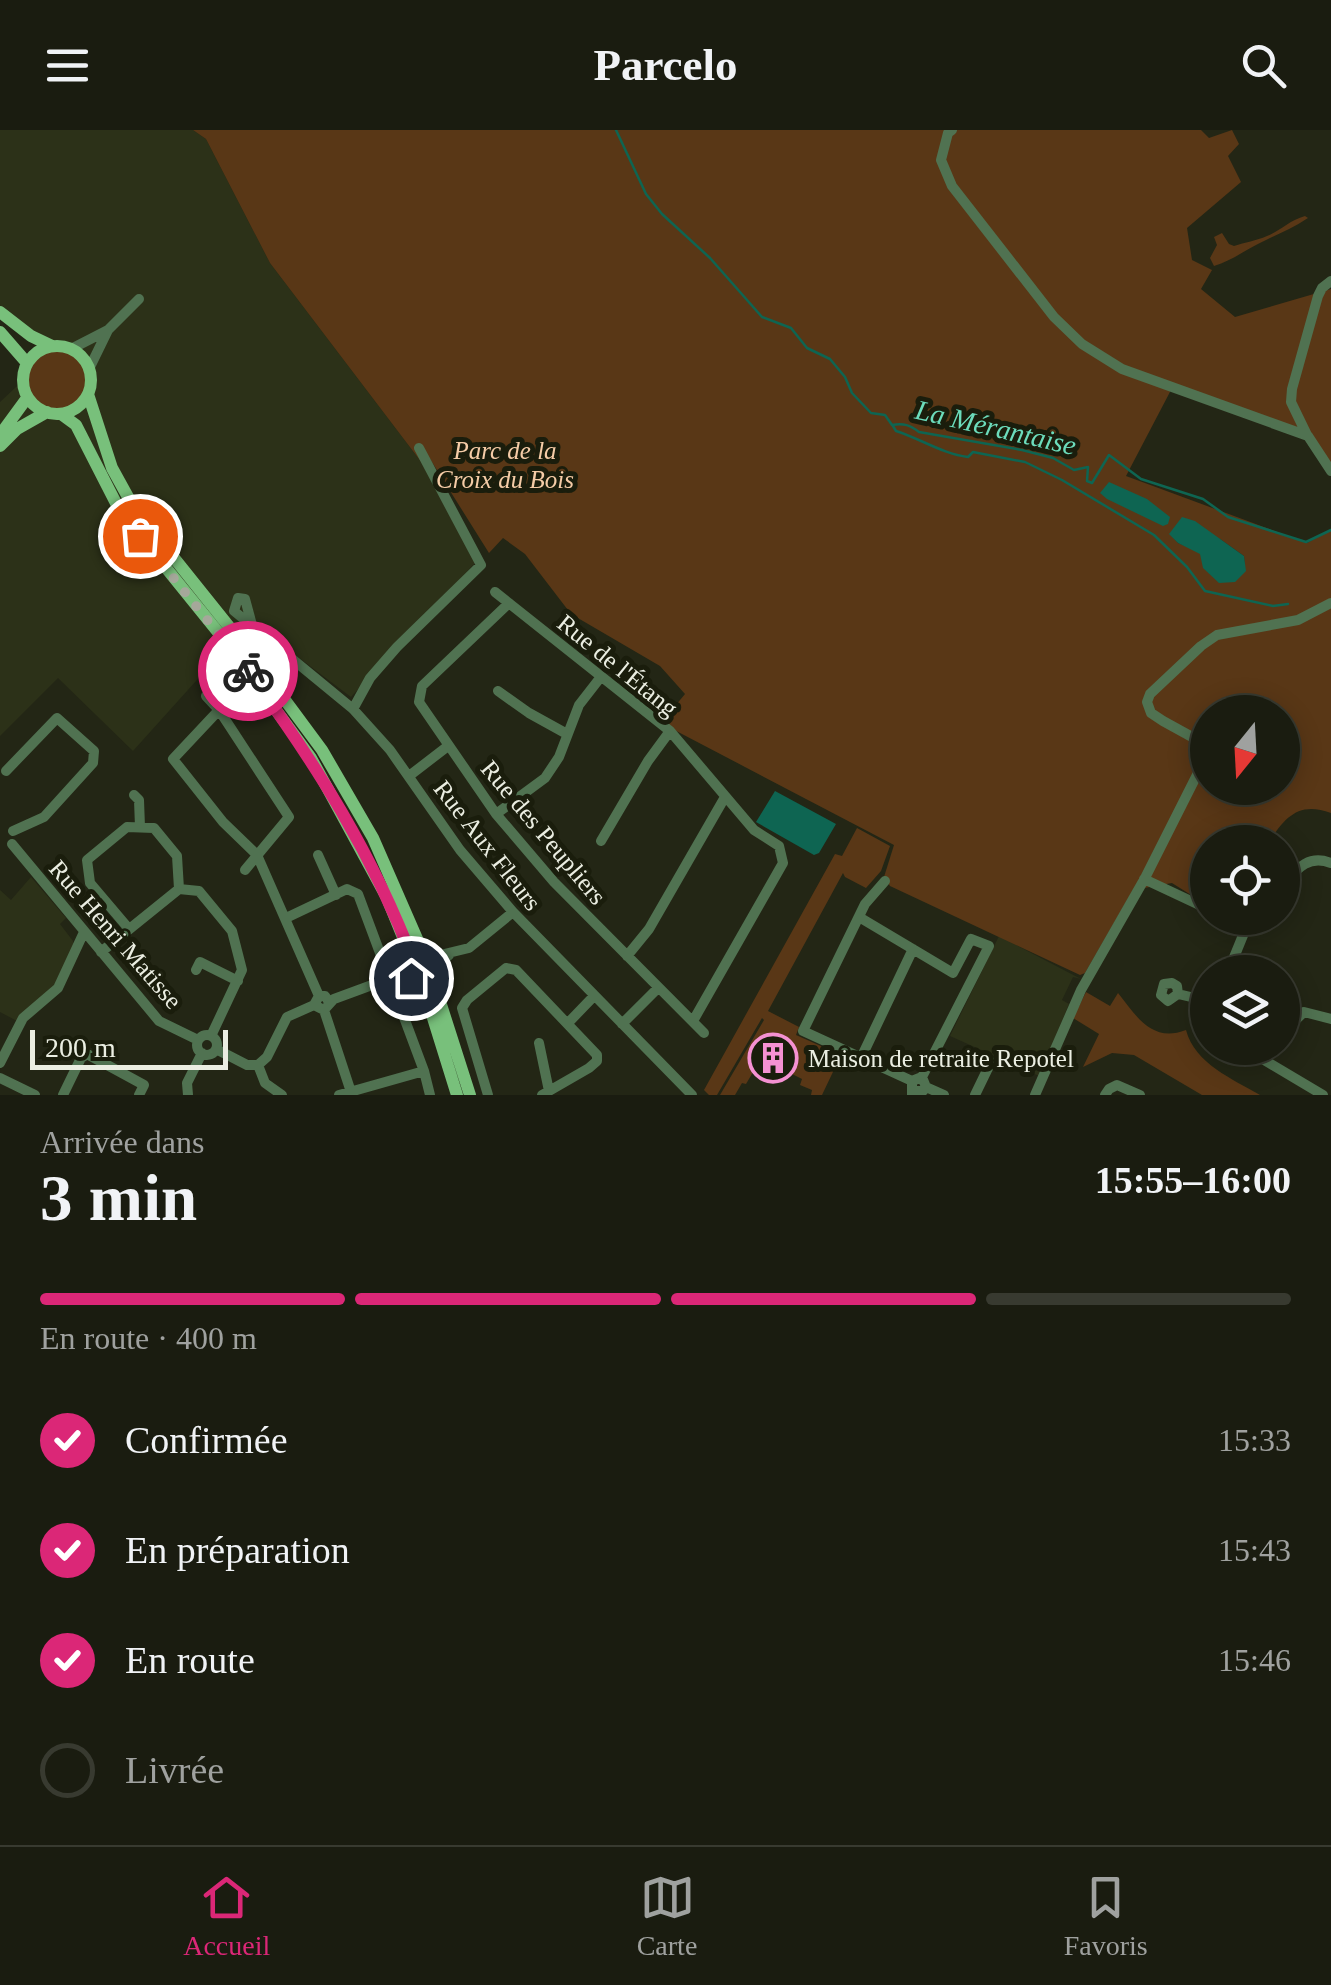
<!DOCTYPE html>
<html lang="fr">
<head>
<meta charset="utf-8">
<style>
  body { margin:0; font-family:"Times New Roman",serif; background:#232519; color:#f1f3f6; height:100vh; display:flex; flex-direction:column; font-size:38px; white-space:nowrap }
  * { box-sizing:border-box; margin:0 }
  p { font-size:32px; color:#9fa19f }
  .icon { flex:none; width:55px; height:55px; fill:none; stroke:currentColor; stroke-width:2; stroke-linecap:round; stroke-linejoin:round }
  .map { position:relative; height:965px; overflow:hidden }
  .details { display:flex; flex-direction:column; background:#1a1c10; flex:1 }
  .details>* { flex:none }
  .needle { width:65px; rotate:198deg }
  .tools { position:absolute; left:1190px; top:565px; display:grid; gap:20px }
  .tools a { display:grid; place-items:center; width:110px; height:110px; border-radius:50%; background:#1a1c10; box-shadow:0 5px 25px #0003,0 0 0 2px #383a30; font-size:50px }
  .scale { position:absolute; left:30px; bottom:25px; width:198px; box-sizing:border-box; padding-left:10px; border:5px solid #ebeee2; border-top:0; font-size:28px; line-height:35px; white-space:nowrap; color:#ebeee2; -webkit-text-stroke:8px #1a1d0c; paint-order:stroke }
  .pin { position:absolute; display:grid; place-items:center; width:85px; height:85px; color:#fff; margin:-42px; border:5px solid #fff; border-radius:50%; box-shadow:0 2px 10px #0007 }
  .courier { position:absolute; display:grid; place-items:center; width:100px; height:100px; margin:-50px; border:8px solid #db2777; border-radius:50%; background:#fff; color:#222; box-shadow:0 2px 12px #0007 }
  .summary em { font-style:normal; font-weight:600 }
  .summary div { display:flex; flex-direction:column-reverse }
  .summary { display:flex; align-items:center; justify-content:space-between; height:170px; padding:0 40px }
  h1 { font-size:65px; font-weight:600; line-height:75px }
  .bar { display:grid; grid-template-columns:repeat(4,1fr); gap:15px 10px; align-content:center; height:120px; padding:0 40px }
  .bar i { height:12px; border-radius:8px; background:#383a30 }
  .bar .current { background:#db2777 }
  .bar p { grid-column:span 4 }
  ol { padding:0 40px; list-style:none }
  li { display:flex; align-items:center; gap:30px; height:110px }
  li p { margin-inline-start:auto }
  li .icon { padding:10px; border-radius:50%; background:#db2777; color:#fff; stroke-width:4 }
  li:last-child { color:#9fa19f }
  li i { width:55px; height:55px; border:5px solid #383a30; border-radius:50% }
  header { display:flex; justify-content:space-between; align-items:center; height:130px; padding:0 40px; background:#1a1c10; font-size:45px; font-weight:600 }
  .dock { display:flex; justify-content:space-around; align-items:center; height:140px; border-top:2px solid #383a30; background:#1a1c10; font-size:28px; color:#9fa19f }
  .dock a { display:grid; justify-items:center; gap:5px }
  .dock .current { color:#db2777 }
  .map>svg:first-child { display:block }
  .built { fill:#2c3118 }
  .green { fill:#593716; fill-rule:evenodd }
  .water { fill:#0e6552 }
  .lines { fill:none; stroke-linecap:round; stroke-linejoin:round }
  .stream { stroke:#0e6552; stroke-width:2.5 }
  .minor { stroke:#507251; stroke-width:10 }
  .major { stroke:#78c07b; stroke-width:12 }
  .done { stroke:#a5a89a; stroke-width:10; stroke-dasharray:0 18 }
  .route { stroke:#db2777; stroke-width:12 }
  .labels { text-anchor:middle; stroke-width:10; stroke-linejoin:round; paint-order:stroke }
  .park-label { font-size:25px; font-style:italic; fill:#f5cca7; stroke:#1a1d0c }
  .street-label { font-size:25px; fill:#ebeee2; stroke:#1a1d0c }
  .poi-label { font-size:25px; fill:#ebeee2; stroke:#1a1d0c; text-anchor:start }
  .water-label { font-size:28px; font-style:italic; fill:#6cdcbc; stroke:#1a1d0c }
</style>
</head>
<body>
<header><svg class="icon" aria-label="menu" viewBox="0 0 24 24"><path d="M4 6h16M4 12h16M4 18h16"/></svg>Parcelo<svg class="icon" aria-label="search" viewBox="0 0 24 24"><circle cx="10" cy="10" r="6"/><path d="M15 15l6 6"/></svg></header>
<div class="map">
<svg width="1331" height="965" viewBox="0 0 1331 965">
  <rect width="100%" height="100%" fill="#232615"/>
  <path class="built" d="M0,0H193L206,9L270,133L422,333L475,433L351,567L250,491L133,621L58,548L0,606V272L47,228L0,176Z
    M31,747L66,788L60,794L73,811L74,817L56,853L17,891L0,882V760L11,770Z
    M999,806L1081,849L1073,847L1062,870L1069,874L1039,946L950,906Z"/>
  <path class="green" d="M193,0H1201L1209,8L1232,0L1239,14L1228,26L1241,52L1187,98L1192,130L1212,140L1201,159L1235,187L1331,159V336L1310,306L1171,260L1126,346L1307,413L1331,400V683C1299,671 1285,687 1269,712H1208L1207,775L1172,753L1133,760L1085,843L1080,845L890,756L884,747L894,715L661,593L685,564L660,536L571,484L525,424L503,408L489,423L430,329L422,333L270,133L206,9ZM1173,400L1220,409L1244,426L1245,441L1178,413L1170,404ZM1208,582H1282V658H1208Z
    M1305,86L1308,88C1293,98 1280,103 1264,111C1245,120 1233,130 1214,136L1210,128L1217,115L1214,107L1222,103L1229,114L1234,116C1245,112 1256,111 1267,106C1280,101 1290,90 1305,86Z
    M28 250a29 29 0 1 1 58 0a29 29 0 1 1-58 0Z
    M857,698L890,716L881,741L866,758L845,747L843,743L768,881L799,897L796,905L841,925L822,965H811L812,960L800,955L802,949L790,943L786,949L776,945L794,914L776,903L746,954L742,953L735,965H720L764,890L762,888L717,965H709L704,960L835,724L842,726Z
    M1086,862L1110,876L1118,863C1137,887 1152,913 1186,900C1195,934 1233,949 1260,965H1202L1134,925L1112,923L1083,937L1099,904L1073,888Z"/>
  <path class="water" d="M1109,352L1147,369L1170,387L1168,394L1163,396L1107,369L1100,363Z
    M1182,387L1195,391L1244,426L1246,441L1235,452L1219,453L1203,438L1200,424L1178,413L1169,404Z
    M775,661L836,694L819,723L814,725L756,692Z"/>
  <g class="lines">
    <path class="stream" d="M616,0L646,64L662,84L710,128L762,187L791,198L807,218L830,229L845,247L852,263L871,283L885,285L892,295C904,293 910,295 919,302L1022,320L1053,328L1074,340L1088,337L1087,351L1092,353L1109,325L1141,349L1203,369L1228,387L1306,412L1331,400
      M893,296L896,301C921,309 943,324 968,327L973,322L1025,332L1062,350L1154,405L1187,437L1205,461L1273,476L1288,474"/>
    <path class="minor" d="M952,0L948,3L941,30L952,56L1054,187L1082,214L1122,239L1308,306L1331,341
      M71,219L108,200
      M89,239L108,200L139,169
      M1307,305L1291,272L1292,259L1318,166L1322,158L1331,151
      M495,462L670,601L754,700L779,716L783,733L693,891
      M509,473L422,556L419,572L496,684L554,752L704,903
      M252,495L245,469L238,468L234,481L353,579L390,620L460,720L513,782L692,965
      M498,561L529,583L567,604
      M206,566L219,580
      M353,579L370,548L397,517L481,435L419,318
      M6,641L57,588L94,621L93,633L44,687L13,701
      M409,646L448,616
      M134,665L139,670L140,697
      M496,684L545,648L559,627L579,575L600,548
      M601,711L648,631L670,601
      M12,714L159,891L198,910
      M318,725L336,765
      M245,740L289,687L219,580L173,629L223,692L257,725L319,866
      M1144,749L1208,779
      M885,751L865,774L803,901L912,951
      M1282,756C1297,739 1308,724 1331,733
      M859,787L953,843L971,809L989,816L922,947
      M286,788L347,759L358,764L424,941L430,965
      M1224,788L1246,798L1255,788
      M129,799L90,753L87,730L127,697L154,698L177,726L179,759
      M101,822L179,759L199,761L232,801L242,840L211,906
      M627,826L649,799L725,667
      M196,840L200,832L238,851
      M388,842L399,835L469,818L513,782
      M1228,842L1246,798
      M392,852L435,838L449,825
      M1178,864L1177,856L1172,853L1164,854L1161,865L1168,871L1178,864L1208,871
      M329,872L325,866H319L314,875L324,880L334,869L391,848
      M324,880L352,965
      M568,893L594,866
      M622,894L658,858
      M1282,903L1304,882L1331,889
      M197 915a10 10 0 1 1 20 0a10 10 0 1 1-20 0Z
      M539,913L549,961
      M1244,918L1323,965
      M216,919L247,935H258L267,927L287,887L314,875
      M861,928L913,819
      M0,933L23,888L58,858L84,802
      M258,935L265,953L282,965
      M0,948L35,965
      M926,957L944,965
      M63,965L81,928L87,924L144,955L139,965
      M188,965L187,953L202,923
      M339,965L424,941
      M488,965L462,878L467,870L506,838L516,840L597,925V931L589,938L542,965
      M912,965V951L922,947L926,957L923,961H915
      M975,965L991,932
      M1035,965L1081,860L1145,748L1207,625L1203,613L1163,591L1151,583L1147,572L1150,564L1201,516L1217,505L1298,490L1331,473
      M1105,965L1109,959L1117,955L1140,965"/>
    <path class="major" d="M0,182L31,206L52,216
      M0,202L27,233
      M23 250a34 34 0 1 1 68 0a34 34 0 1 1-68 0Z
      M88,264L112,338L134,378L251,524L322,620L373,708L428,834L470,965
      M61,284L76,295L120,381L230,517L311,628L387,768L424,859L457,965
      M0,305L27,268
      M0,316L17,299L47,282"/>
  </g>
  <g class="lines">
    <path class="done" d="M140,406L248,541"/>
    <path class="route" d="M248,541C316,634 373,724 414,833L399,835L388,842L392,852L411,848"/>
  </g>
  <defs>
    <g id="building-ring" transform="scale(2.5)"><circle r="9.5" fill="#1a1d0c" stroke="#f591d2" stroke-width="1.5"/><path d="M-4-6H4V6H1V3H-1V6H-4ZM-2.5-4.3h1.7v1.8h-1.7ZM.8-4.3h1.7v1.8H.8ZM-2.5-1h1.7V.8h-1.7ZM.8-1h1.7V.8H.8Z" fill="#f591d2"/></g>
  </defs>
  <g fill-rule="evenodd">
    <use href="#building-ring" x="773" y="928"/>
  </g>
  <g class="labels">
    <g class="park-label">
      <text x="505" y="329">Parc de la<tspan x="505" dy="29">Croix du Bois</tspan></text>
    </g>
    <g class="street-label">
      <text transform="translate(618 535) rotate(39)" y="9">Rue de l'Étang</text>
      <text transform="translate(544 702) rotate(50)" y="9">Rue des Peupliers</text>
      <text transform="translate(488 715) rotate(52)" y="9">Rue Aux Fleurs</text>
      <text transform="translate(116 804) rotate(49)" y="9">Rue Henri Matisse</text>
    </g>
    <g class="poi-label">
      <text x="808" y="937">Maison de retraite Repotel</text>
    </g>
    <g class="water-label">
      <text transform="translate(996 297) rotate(13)" y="10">La Mérantaise</text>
    </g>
  </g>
</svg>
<div class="tools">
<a><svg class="needle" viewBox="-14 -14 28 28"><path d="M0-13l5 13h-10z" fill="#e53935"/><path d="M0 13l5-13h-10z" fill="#9fa19f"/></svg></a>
<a><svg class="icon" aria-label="locate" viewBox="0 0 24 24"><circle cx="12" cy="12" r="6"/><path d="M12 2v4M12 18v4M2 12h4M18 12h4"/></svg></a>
<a><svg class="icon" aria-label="layers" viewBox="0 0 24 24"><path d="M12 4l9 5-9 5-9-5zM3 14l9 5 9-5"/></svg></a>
</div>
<div class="scale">200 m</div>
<div class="pin" style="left:140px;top:406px;background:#ea580c"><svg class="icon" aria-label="bag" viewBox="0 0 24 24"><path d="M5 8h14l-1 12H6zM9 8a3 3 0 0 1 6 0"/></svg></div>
<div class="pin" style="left:411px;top:848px;background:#1f2937"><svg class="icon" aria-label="home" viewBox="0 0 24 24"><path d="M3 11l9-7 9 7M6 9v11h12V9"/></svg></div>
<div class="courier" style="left:248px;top:541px"><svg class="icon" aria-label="bike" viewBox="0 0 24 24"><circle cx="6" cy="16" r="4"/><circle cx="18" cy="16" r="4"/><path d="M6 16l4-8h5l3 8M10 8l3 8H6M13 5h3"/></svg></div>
</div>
<section class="details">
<div class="summary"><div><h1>3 min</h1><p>Arrivée dans</p></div><em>15:55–16:00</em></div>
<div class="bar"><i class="current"></i><i class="current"></i><i class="current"></i><i></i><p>En route · 400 m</p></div>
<ol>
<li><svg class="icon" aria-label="check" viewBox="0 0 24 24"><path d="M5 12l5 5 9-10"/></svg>Confirmée<p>15:33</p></li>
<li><svg class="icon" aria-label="check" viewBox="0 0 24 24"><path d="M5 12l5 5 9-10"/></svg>En préparation<p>15:43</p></li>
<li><svg class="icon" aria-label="check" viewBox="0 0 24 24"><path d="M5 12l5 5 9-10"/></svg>En route<p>15:46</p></li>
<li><i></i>Livrée</li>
</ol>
</section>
<nav class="dock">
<a class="current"><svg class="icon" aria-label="home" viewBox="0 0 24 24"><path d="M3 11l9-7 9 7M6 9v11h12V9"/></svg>Accueil</a>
<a><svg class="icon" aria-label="map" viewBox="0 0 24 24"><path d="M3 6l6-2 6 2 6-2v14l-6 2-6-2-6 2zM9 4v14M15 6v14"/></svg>Carte</a>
<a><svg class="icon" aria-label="saved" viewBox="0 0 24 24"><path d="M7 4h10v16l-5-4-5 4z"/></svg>Favoris</a>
</nav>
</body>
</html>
